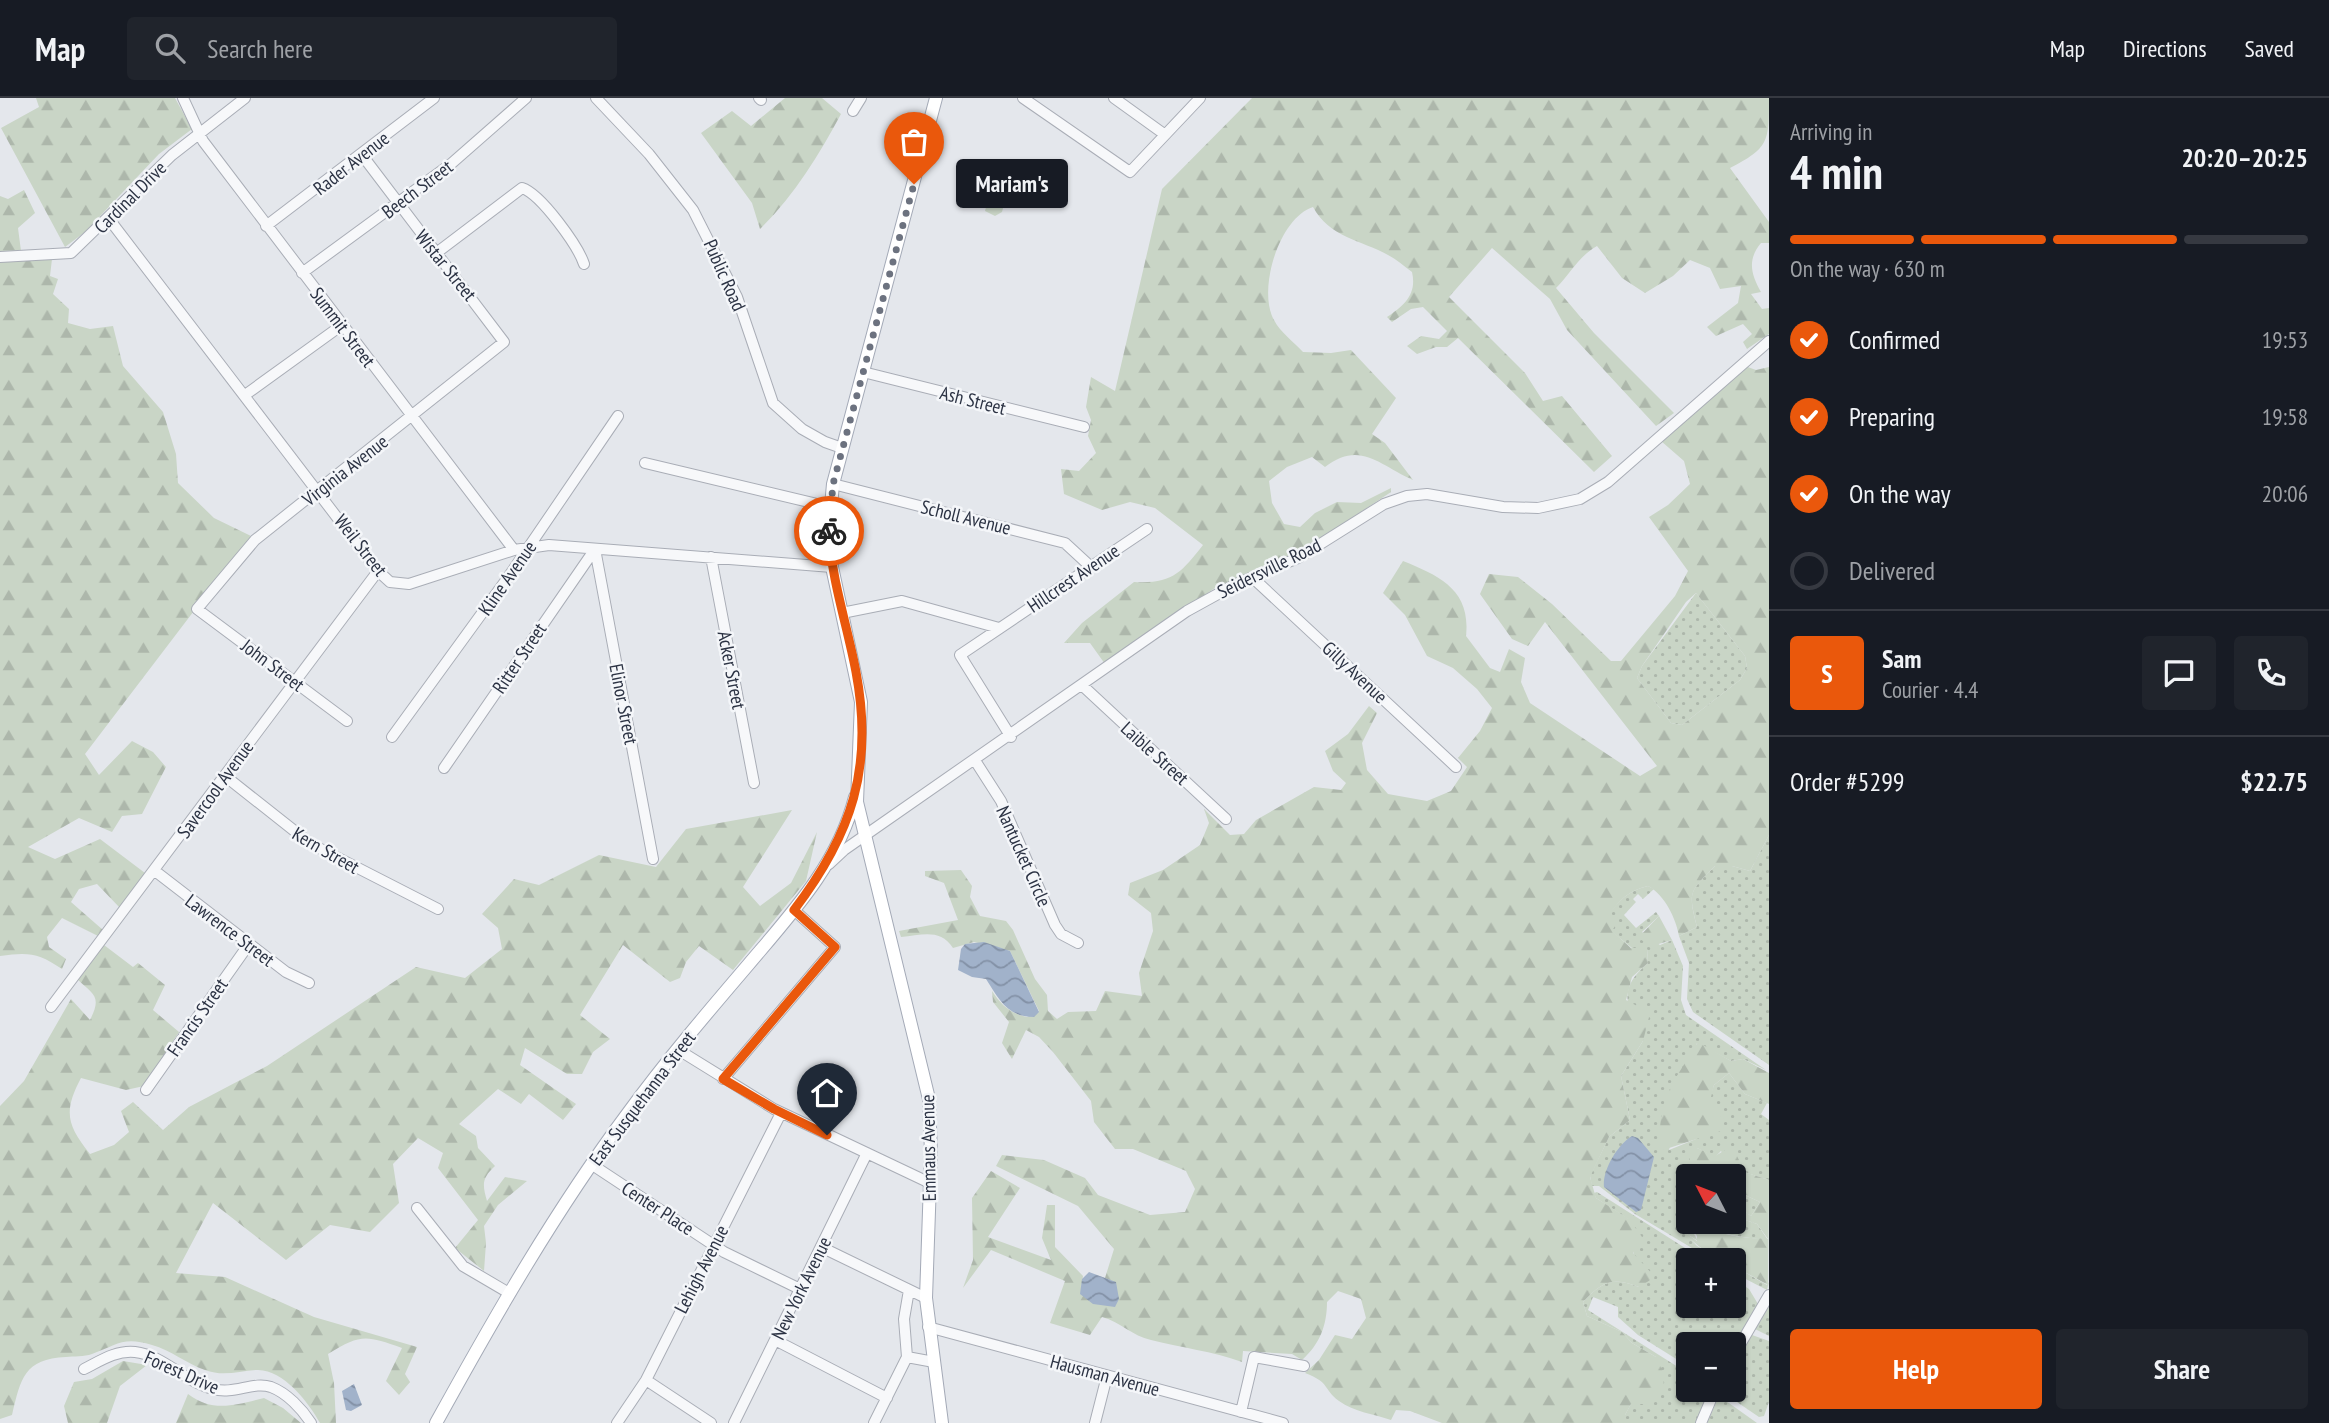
<!DOCTYPE html>
<html lang="en">
<head>
<meta charset="utf-8">
<style>
  body { margin:0; font-family:"PT Sans Narrow",sans-serif; background:#20242c; color:#f1f3f6; height:100vh; display:flex; flex-direction:column; font-size:26px; white-space:nowrap }
  * { box-sizing:border-box; margin:0 }
  p { font-size:23px; color:#9ea1a6 }
  .icon { flex:none; width:38px; height:38px; fill:none; stroke:currentColor; stroke-width:2; stroke-linecap:round; stroke-linejoin:round }
  .map { position:relative; flex:1; overflow:hidden }
  .drawer { display:flex; flex-direction:column; background:#171b24; width:560px }
  .drawer>* { flex:none }
  .needle { width:46px; rotate:312deg }
  .controls { position:absolute; left:1676px; top:1066px; display:grid; gap:14px }
  .controls a { display:grid; place-items:center; width:70px; height:70px; border-radius:7px; background:#171b24; box-shadow:0 2px 5px #0004; font-size:35px }
  .pin { position:absolute; display:grid; place-items:center; width:60px; height:60px; color:#fff; margin:-72px -30px; border-radius:50% 50% 50% 0; rotate:-45deg; box-shadow:0 0 7px #0007 }
  .pin .icon { rotate:45deg }
  .courier { position:absolute; display:grid; place-items:center; width:70px; height:70px; margin:-35px; border:5px solid #ea580c; border-radius:50%; background:#fff; color:#222; box-shadow:0 2px 9px #0007 }
  .bubble { position:absolute; height:49px; border-radius:7px; background:#171b24; box-shadow:0 2px 5px #0004; font-size:23px; font-weight:800; line-height:49px; text-align:center }
  .summary em { font-style:normal; font-weight:800 }
  .summary div { display:flex; flex-direction:column-reverse }
  .summary { display:flex; align-items:center; justify-content:space-between; height:119px; padding:0 21px }
  h1 { font-size:46px; font-weight:800; line-height:52px }
  .bar { display:grid; grid-template-columns:repeat(4,1fr); gap:10px 7px; align-content:center; height:84px; padding:0 21px }
  .bar i { height:9px; border-radius:5px; background:#363941 }
  .bar .current { background:#ea580c }
  .bar p { grid-column:span 4 }
  .line { display:flex; align-items:center; gap:18px; padding:0 21px; border-top:2px solid #363941 }
  .line div { flex:1 }
  .round { display:grid; place-items:center; flex:none; width:74px; height:74px; border-radius:7px; background:#20242c }
  ol { padding:0 21px; list-style:none }
  li { display:flex; align-items:center; gap:21px; height:77px }
  li p { margin-inline-start:auto }
  li .icon { padding:7px; border-radius:50%; background:#ea580c; color:#fff; stroke-width:4 }
  li:last-child { color:#9ea1a6 }
  li i { width:38px; height:38px; border:4px solid #363941; border-radius:50% }
  .action { display:flex; gap:14px; margin-top:auto; padding:14px 21px }
  .action a { flex:1; height:80px; border-radius:7px; background:#ea580c; color:#fff; font-size:28px; font-weight:800; line-height:80px; text-align:center }
  .action a+a { background:#20242c; color:#f1f3f6 }
  header { display:flex; align-items:center; gap:42px; box-sizing:border-box; height:98px; padding:0 35px; background:#171b24; border-bottom:2px solid #363941 }
  header strong { font-size:33px }
  nav { display:flex; gap:38px; margin-inline-start:auto; font-size:24px }
  .search { width:490px; height:63px; background:#20242c; display:flex; align-items:center; gap:18px; box-sizing:border-box; padding:0 24px; border-radius:7px; color:#9ea1a6; font-size:26px }
  main { display:flex; flex:1; min-height:0 }
  .map>svg:first-child { display:block }
  .grass { fill:url(#grass-dots) }
  .forest { fill:url(#forest-firs); fill-rule:evenodd }
  .park { fill:#c9d5c6 }
  .water { fill:url(#water-waves) }
  .lines { fill:none; stroke-linecap:round; stroke-linejoin:round }
  .minor-casing { stroke:#a9adb6; stroke-width:12 }
  .major-casing { stroke:#a4aab7; stroke-width:14 }
  .minor { stroke:#f7f8fa; stroke-width:10 }
  .major { stroke:#fff; stroke-width:12 }
  .done { stroke:#6c727f; stroke-width:7; stroke-dasharray:0 12.6 }
  .route { stroke:#ea580c; stroke-width:9 }
  .labels { text-anchor:middle; stroke-width:5; stroke-linejoin:round; paint-order:stroke }
  .street-label { font-size:19px; fill:#2c3344; stroke:#f4f6f9 }
</style>
</head>
<body>
<header>
<strong>Map</strong>
<div class="search"><svg class="icon" aria-label="search" viewBox="0 0 24 24"><circle cx="10" cy="10" r="6"/><path d="M15 15l6 6"/></svg>Search here</div>
<nav><a>Map</a><a>Directions</a><a>Saved</a></nav>
</header>
<main>
<div class="map">
<svg width="1769" height="1325" viewBox="0 0 1769 1325">
  <defs>
    <pattern id="grass-dots" width="8" height="8" patternUnits="userSpaceOnUse" patternTransform="scale(1.75)"><rect width="8" height="8" fill="#c9d5c6"/><path d="M2 2h.1M6 6h.1" fill="none" stroke="#adb7ab" stroke-width="1.8" stroke-linecap="round"/></pattern>
    <pattern id="forest-firs" width="22" height="20" patternUnits="userSpaceOnUse" patternTransform="scale(1.75)"><rect width="22" height="20" fill="#c9d5c6"/><path d="M5 1l3.5 6h-7zM16 11l3.5 6h-7z" fill="#adb7ab"/></pattern>
    <pattern id="water-waves" width="16" height="10" patternUnits="userSpaceOnUse" patternTransform="scale(1.75)"><rect width="16" height="10" fill="#a1b2ca"/><path d="M0 5q4-4 8 0t8 0" fill="none" stroke="#8391a6"/></pattern>
  </defs>
  <rect width="100%" height="100%" fill="#e4e7ec"/>
  <path class="grass" d="M1696,495L1745,558L1747,570L1740,582L1682,627L1671,625L1637,580L1642,568Z
    M1769,737V967L1693,914L1687,901L1689,865L1679,838L1697,829C1688,793 1689,794 1715,768H1732L1750,773Z
    M1648,788L1654,791L1643,801L1638,796L1633,801L1636,804L1624,817L1636,830L1656,814L1659,818L1642,834L1660,847L1672,842L1683,868L1681,902L1686,917L1766,972L1743,961L1731,963L1697,945L1669,1052L1696,1041L1714,987L1729,975L1745,996L1767,1005L1761,1016L1769,1022V1082L1731,1070L1721,1053L1715,1059L1697,1050L1700,1075L1711,1078H1689L1688,1125L1698,1143L1685,1135L1697,1148L1723,1162H1712L1635,1116L1599,1088H1592L1590,1078L1609,1039L1630,1022L1621,978L1643,943C1628,909 1615,893 1648,865L1647,850H1632L1611,833L1607,819C1619,802 1628,793 1648,788Z
    M1734,1085L1747,1098L1760,1104L1751,1118L1734,1106Z
    M1597,1094L1704,1162H1689V1208H1734V1181L1749,1191L1758,1206L1734,1248L1689,1246V1269L1638,1237L1618,1219V1209L1593,1199L1588,1212L1689,1276V1292H1709L1696,1325H1625V1317L1656,1259L1632,1245L1622,1234L1587,1218L1583,1204C1603,1183 1612,1179 1639,1189L1628,1121L1596,1100L1594,1095Z
    M1734,1118L1757,1126L1768,1142C1744,1139 1721,1138 1700,1124H1734Z
    M1734,1168L1767,1187L1769,1184L1767,1192L1734,1175Z
    M1769,1207V1238L1755,1231Z
    M1752,1237L1769,1243V1304L1764,1318L1759,1319L1731,1300L1725,1292H1734V1265Z
    M1719,1298L1757,1325H1707Z"/>
  <path class="forest" d="M36,0H175L192,31L159,56L85,134L65,149L1,30L39,9Z
    M785,0H822L841,16C819,57 794,98 760,131L752,105L701,35L732,13L751,28Z
    M1252,0H1769C1769,44 1769,50 1730,70L1769,124V145H1761C1747,162 1751,176 1761,194L1751,196L1762,211L1769,210V236L1747,251L1743,244L1752,236L1743,226L1716,238L1707,229L1738,205L1741,188L1720,191L1710,170L1690,162L1673,178L1645,195L1622,180L1597,148C1579,158 1571,175 1556,190L1594,235L1674,315L1656,328L1567,232L1550,201L1492,150L1449,199L1525,275L1543,303L1562,298L1612,358L1594,374L1458,240L1447,249H1436L1417,256L1407,248L1421,238L1439,241L1447,233L1423,209L1411,211L1392,224L1387,219C1405,207 1417,196 1412,174C1404,168 1396,161 1388,157C1361,142 1329,139 1313,109C1279,120 1257,192 1274,222C1280,234 1294,244 1303,254L1331,255L1351,252L1396,300L1372,336L1385,345L1413,382C1379,367 1360,342 1325,369L1312,359L1287,369L1269,383L1272,405L1284,426L1300,429L1315,415L1337,404L1361,405L1391,390V394L1299,455L1215,490L1105,566L1090,545H1064L1082,525L1134,484C1172,486 1181,475 1203,447L1155,410L1130,404L1102,412L1064,396L1061,371L1079,373L1096,355L1088,338L1091,322L1086,309L1091,279L1115,293L1162,91Z
    M24,92L35,115L18,130L21,153H0V98L8,101Z
    M52,161L50,178L58,181L53,196L69,211L68,225L90,231L113,228L123,268L163,314L176,356L178,385L214,420L251,438L85,656L99,677L132,643L153,654L166,669L142,716L122,718L112,734L79,720L28,749L55,761L100,741L145,775L120,810L97,786L79,791L71,804L103,832L98,838L62,820L47,839L49,849L66,861L62,871C38,855 29,854 0,858V163Z
    M1745,268L1756,272L1769,269V737L1750,773L1732,768H1715C1689,794 1688,794 1697,829L1679,838C1676,821 1665,797 1648,788C1628,793 1619,802 1608,819L1615,828L1612,833L1631,850H1647L1648,865L1632,879L1626,902L1650,915L1643,943L1621,978L1630,1022L1609,1039L1590,1079L1596,1100L1629,1121L1642,1139L1633,1155L1655,1179L1639,1189C1612,1179 1603,1183 1583,1204L1587,1218L1622,1234L1632,1245L1656,1259L1663,1274L1664,1292L1646,1306H1631L1625,1317V1325H1442L1410,1313L1396,1312L1391,1322C1374,1316 1354,1314 1339,1303C1322,1290 1331,1285 1305,1275L1319,1262L1335,1237L1352,1241L1366,1220L1361,1201L1338,1193L1327,1204C1327,1227 1320,1246 1302,1262L1292,1256L1243,1253L1242,1264C1212,1253 1182,1250 1151,1242C1132,1238 1121,1224 1102,1219L1090,1237L1050,1225L1065,1183L991,1152L963,1190L973,1162L972,1100L991,1073L1020,1090L988,1139L1051,1162L1042,1140L1047,1107H1055V1149L1083,1178L1081,1192L1116,1185L1105,1180L1114,1151L1078,1108L996,1068L1002,1057L1044,1062L1085,1080L1098,1097L1150,1117L1185,1114L1195,1091L1186,1073L1133,1051H1115L1094,1024L1091,1003L1053,954L1039,939L1026,932L1012,961L1002,945L1009,924L993,904L992,893C1001,907 1010,915 1027,919L1039,913L1010,853L974,844L953,850C940,830 922,837 901,839L899,833L958,822L944,785L925,778V773L961,772L972,788L970,799L980,818L1006,823L1013,832L1035,881L1047,897L1048,913L1057,921L1068,914L1096,913L1105,893L1142,898L1139,875L1153,833L1151,815L1128,797L1130,785L1163,772L1200,747L1209,725L1204,711L1230,737L1244,736L1256,722L1314,689L1341,692L1346,685L1333,673L1325,653L1348,636L1369,608L1377,615L1362,645L1367,672L1388,696L1427,703L1451,693L1467,669L1458,660L1480,633L1492,610L1477,591L1453,570L1427,558L1405,517L1383,495L1403,463C1440,478 1471,492 1466,538L1490,570L1500,574L1509,551L1525,560L1521,584L1530,605L1640,678L1657,668L1545,524L1528,548L1512,541L1480,496L1489,476L1518,479L1552,506L1611,563H1621L1675,498L1688,473L1649,419L1668,407L1690,386L1684,363L1661,343ZM1696,495L1745,558L1747,570L1740,582L1682,627L1671,625L1637,580L1642,568L1686,504Z
    M792,712L743,789L760,808L791,785L817,734L806,783L733,872L699,848L686,864L680,880L670,884L623,847L580,917L610,941L593,954L582,976H567L525,950L520,967L576,1006L563,1022L529,996L521,1006L498,991L459,1026L476,1038L478,1050L495,1068C482,1080 482,1086 487,1103L505,1079L527,1083L498,1107L484,1128L486,1145L484,1173L455,1150L478,1122L438,1070L443,1055L418,1040L393,1066L399,1105L370,1134L330,1127L286,1162L213,1105L176,1175L225,1179L314,1219L417,1249L405,1276L410,1284L399,1297L386,1283L402,1250C365,1237 361,1236 328,1256L334,1285L336,1325H320C309,1305 283,1271 257,1272C239,1273 223,1279 205,1272C187,1266 171,1252 152,1247C123,1238 117,1247 92,1256C84,1259 74,1258 66,1259C24,1261 21,1280 12,1317L0,1321V1008L24,983L71,901L90,922C102,898 94,897 77,881L104,847L133,869L138,865L165,887L153,912L179,934L144,988L126,992L81,980C63,1014 67,1027 90,1056L114,1047L129,1034L121,1013L133,1004L163,1032L189,1009L267,968L416,869L465,880L502,851L498,830L482,816L514,781L539,787L599,757L656,769L686,731Z
    M1659,818L1672,842L1652,848L1638,840Z
    M1698,944L1731,963L1743,961L1769,975V1006L1745,996L1729,975L1714,987L1709,1007L1720,1015L1724,1032L1660,1053C1658,998 1671,989 1698,944Z
    M1732,1048L1739,1062L1732,1070L1769,1082L1768,1187L1734,1168V1162C1712,1162 1695,1146 1680,1131L1697,1143V1138L1688,1125C1697,1122 1702,1126 1712,1131C1728,1139 1750,1140 1768,1141L1757,1126L1734,1118V1106L1751,1118L1760,1104L1747,1098L1734,1085V1078C1705,1078 1697,1080 1685,1051L1697,1050L1715,1058Z
    M123,1263L147,1267L120,1288L107,1325H68L64,1308L74,1284L92,1281Z
    M188,1296C213,1315 235,1307 264,1300L283,1310L301,1325H176Z"/>
  <path class="park" d="M997,84L1009,87L1002,114L995,118L985,113L992,87Z"/>
  <path class="water" d="M984,844L1010,853L1039,914L1034,919C1007,919 999,901 986,881L972,879L958,872L961,851L965,846Z
    M1632,1038L1638,1040L1654,1059L1641,1112L1636,1114L1604,1089C1602,1073 1617,1047 1632,1038Z
    M1089,1174L1116,1184L1119,1201L1115,1209L1093,1206L1080,1196L1082,1181Z
    M354,1286L362,1307L351,1313L346,1312L342,1293Z"/>
  <g class="lines">
    <g class="minor-casing">
      <path id="minor" d="M183,0L203,43L514,452
        M596,0L649,56L693,112L737,199L773,305L802,331L825,344L842,350
        M759,0L761,2
        M1023,0L1130,74L1200,0
        M1114,0L1164,36
        M853,13L861,0
        M109,121L378,473L390,484L409,486L514,452L549,447L832,469
        M266,128L434,0
        M435,156L522,90C541,96 578,148 584,166
        M0,159L71,155L172,57L245,0
        M302,175L452,65L526,0
        M863,274L1084,329
        M245,297L342,227
        M645,365L830,409
        M833,386L1065,445L1091,469
        M595,451L653,761
        M711,459L754,685
        M1253,480L1456,669
        M842,515L902,503L999,530
        M1084,589L1226,721
        M347,623L197,511L255,442L504,244L362,57
        M392,639L509,478L618,318
        M1011,639L960,557L1147,431
        M976,664L1001,703L1055,827L1061,836L1078,845
        M444,670L595,451
        M225,678L311,746L438,811
        M829,766L844,752L1187,513L1236,486L1298,460L1384,406L1407,398L1427,396L1503,409L1538,410L1580,401L1608,384L1769,243
        M155,773L286,874L309,885
        M51,909L378,473
        M677,951L774,1011L930,1085
        M723,981L835,849L794,812
        M146,992L249,846
        M591,1066L724,1154L800,1191
        M417,1110L463,1168L509,1195
        M821,1149L926,1200
        M928,1229L1283,1325
        M775,1242L887,1300
        M1734,1257L1769,1197
        M907,1259L904,1221L909,1192
        M84,1271C100,1263 116,1252 135,1254C163,1257 185,1284 213,1291C234,1297 253,1283 271,1289C287,1295 302,1311 311,1325
        M646,1282L711,1325
        M1241,1314L1254,1259L1304,1268
        M617,1325L646,1282L781,1015
        M734,1325L867,1055
        M874,1325L907,1259L934,1264
        M1095,1325L1107,1278
        M1701,1325L1715,1292"/>
    </g>
    <g class="major-casing">
      <path id="major" d="M936,0L833,386L829,430L832,469L861,604L857,704L929,1001L931,1055L926,1200L942,1325
        M436,1325C495,1218 555,1113 628,1015C666,963 707,915 748,867C792,815 838,766 855,699"/>
    </g>
    <use href="#minor" class="minor"/>
    <use href="#major" class="major"/>
  </g>
  <g class="lines">
    <path class="done" d="M829,433L833,386L914,86"/>
    <path class="route" d="M827,1037L774,1011L723,981L835,849L794,812C852,736 874,669 856,574C847,526 831,481 829,433"/>
  </g>
  <g class="labels">
    <g class="street-label">
      <text transform="translate(351 65) rotate(-38)" y="7">Rader Avenue</text>
      <text transform="translate(417 91) rotate(-37)" y="7">Beech Street</text>
      <text transform="translate(130 99) rotate(-45)" y="7">Cardinal Drive</text>
      <text transform="translate(446 167) rotate(51)" y="7">Wistar Street</text>
      <text transform="translate(725 177) rotate(66)" y="7">Public Road</text>
      <text transform="translate(343 229) rotate(53)" y="7">Summit Street</text>
      <text transform="translate(973 302) rotate(14)" y="7">Ash Street</text>
      <text transform="translate(345 372) rotate(-38)" y="7">Virginia Avenue</text>
      <text transform="translate(966 419) rotate(14)" y="7">Scholl Avenue</text>
      <text transform="translate(361 447) rotate(52)" y="7">Weil Street</text>
      <text transform="translate(1269 470) rotate(-26)" y="7">Seidersville Road</text>
      <text transform="translate(507 480) rotate(-55)" y="7">Kline Avenue</text>
      <text transform="translate(1073 480) rotate(-34)" y="7">Hillcrest Avenue</text>
      <text transform="translate(519 560) rotate(-56)" y="7">Ritter Street</text>
      <text transform="translate(273 567) rotate(37)" y="7">John Street</text>
      <text transform="translate(732 572) rotate(79)" y="7">Acker Street</text>
      <text transform="translate(1355 574) rotate(43)" y="7">Gilly Avenue</text>
      <text transform="translate(624 606) rotate(79)" y="7">Elinor Street</text>
      <text transform="translate(1155 655) rotate(42)" y="7">Laible Street</text>
      <text transform="translate(215 691) rotate(-54)" y="7">Savercool Avenue</text>
      <text transform="translate(326 752) rotate(30)" y="7">Kern Street</text>
      <text transform="translate(1024 758) rotate(66)" y="7">Nantucket Circle</text>
      <text transform="translate(230 832) rotate(37)" y="7">Lawrence Street</text>
      <text transform="translate(197 919) rotate(-55)" y="7">Francis Street</text>
      <text transform="translate(642 1000) rotate(-53)" y="7">East Susquehanna Street</text>
      <text transform="translate(928 1050) rotate(-91)" y="7">Emmaus Avenue</text>
      <text transform="translate(658 1110) rotate(33)" y="7">Center Place</text>
      <text transform="translate(701 1171) rotate(-63)" y="7">Lehigh Avenue</text>
      <text transform="translate(801 1190) rotate(-64)" y="7">New York Avenue</text>
      <text transform="translate(182 1274) rotate(24)" y="7">Forest Drive</text>
      <text transform="translate(1105 1277) rotate(15)" y="7">Hausman Avenue</text>
    </g>
  </g>
</svg>
<div class="controls">
<a><svg class="needle" viewBox="-14 -14 28 28"><path d="M0-13l5 13h-10z" fill="#e53935"/><path d="M0 13l5-13h-10z" fill="#9ea1a6"/></svg></a>
<a>+</a>
<a>−</a>
</div>
<div class="pin" style="left:914px;top:86px;background:#ea580c"><svg class="icon" aria-label="bag" viewBox="0 0 24 24"><path d="M5 8h14l-1 12H6zM9 8a3 3 0 0 1 6 0"/></svg></div>
<div class="pin" style="left:827px;top:1037px;background:#1f2937"><svg class="icon" aria-label="home" viewBox="0 0 24 24"><path d="M3 11l9-7 9 7M6 9v11h12V9"/></svg></div>
<div class="courier" style="left:829px;top:433px"><svg class="icon" aria-label="bike" viewBox="0 0 24 24"><circle cx="6" cy="16" r="4"/><circle cx="18" cy="16" r="4"/><path d="M6 16l4-8h5l3 8M10 8l3 8H6M13 5h3"/></svg></div>
<div class="bubble" style="left:956px;top:61px;width:112px">Mariam's</div>
</div>
<section class="drawer">
<div class="summary"><div><h1>4 min</h1><p>Arriving in</p></div><em>20:20–20:25</em></div>
<div class="bar"><i class="current"></i><i class="current"></i><i class="current"></i><i></i><p>On the way · 630 m</p></div>
<ol>
<li><svg class="icon" aria-label="check" viewBox="0 0 24 24"><path d="M5 12l5 5 9-10"/></svg>Confirmed<p>19:53</p></li>
<li><svg class="icon" aria-label="check" viewBox="0 0 24 24"><path d="M5 12l5 5 9-10"/></svg>Preparing<p>19:58</p></li>
<li><svg class="icon" aria-label="check" viewBox="0 0 24 24"><path d="M5 12l5 5 9-10"/></svg>On the way<p>20:06</p></li>
<li><i></i>Delivered</li>
</ol>
<div class="line" style="height:126px"><b class="round" style="background:#ea580c;color:#fff">S</b><div><b>Sam</b><p>Courier · 4.4</p></div><a class="round"><svg class="icon" aria-label="chat" viewBox="0 0 24 24"><path d="M4 5h16v11H9l-5 4z"/></svg></a><a class="round"><svg class="icon" aria-label="phone" viewBox="0 0 24 24"><path d="M5 4h4l2 5-3 2q2 4 5 5l2-3 5 2v4C11 20 4 13 5 4z"/></svg></a></div>
<div class="line" style="height:91px"><div>Order #5299</div><b>$22.75</b></div>
<div class="action"><a>Help</a><a>Share</a></div>
</section>
</main>
</body>
</html>
